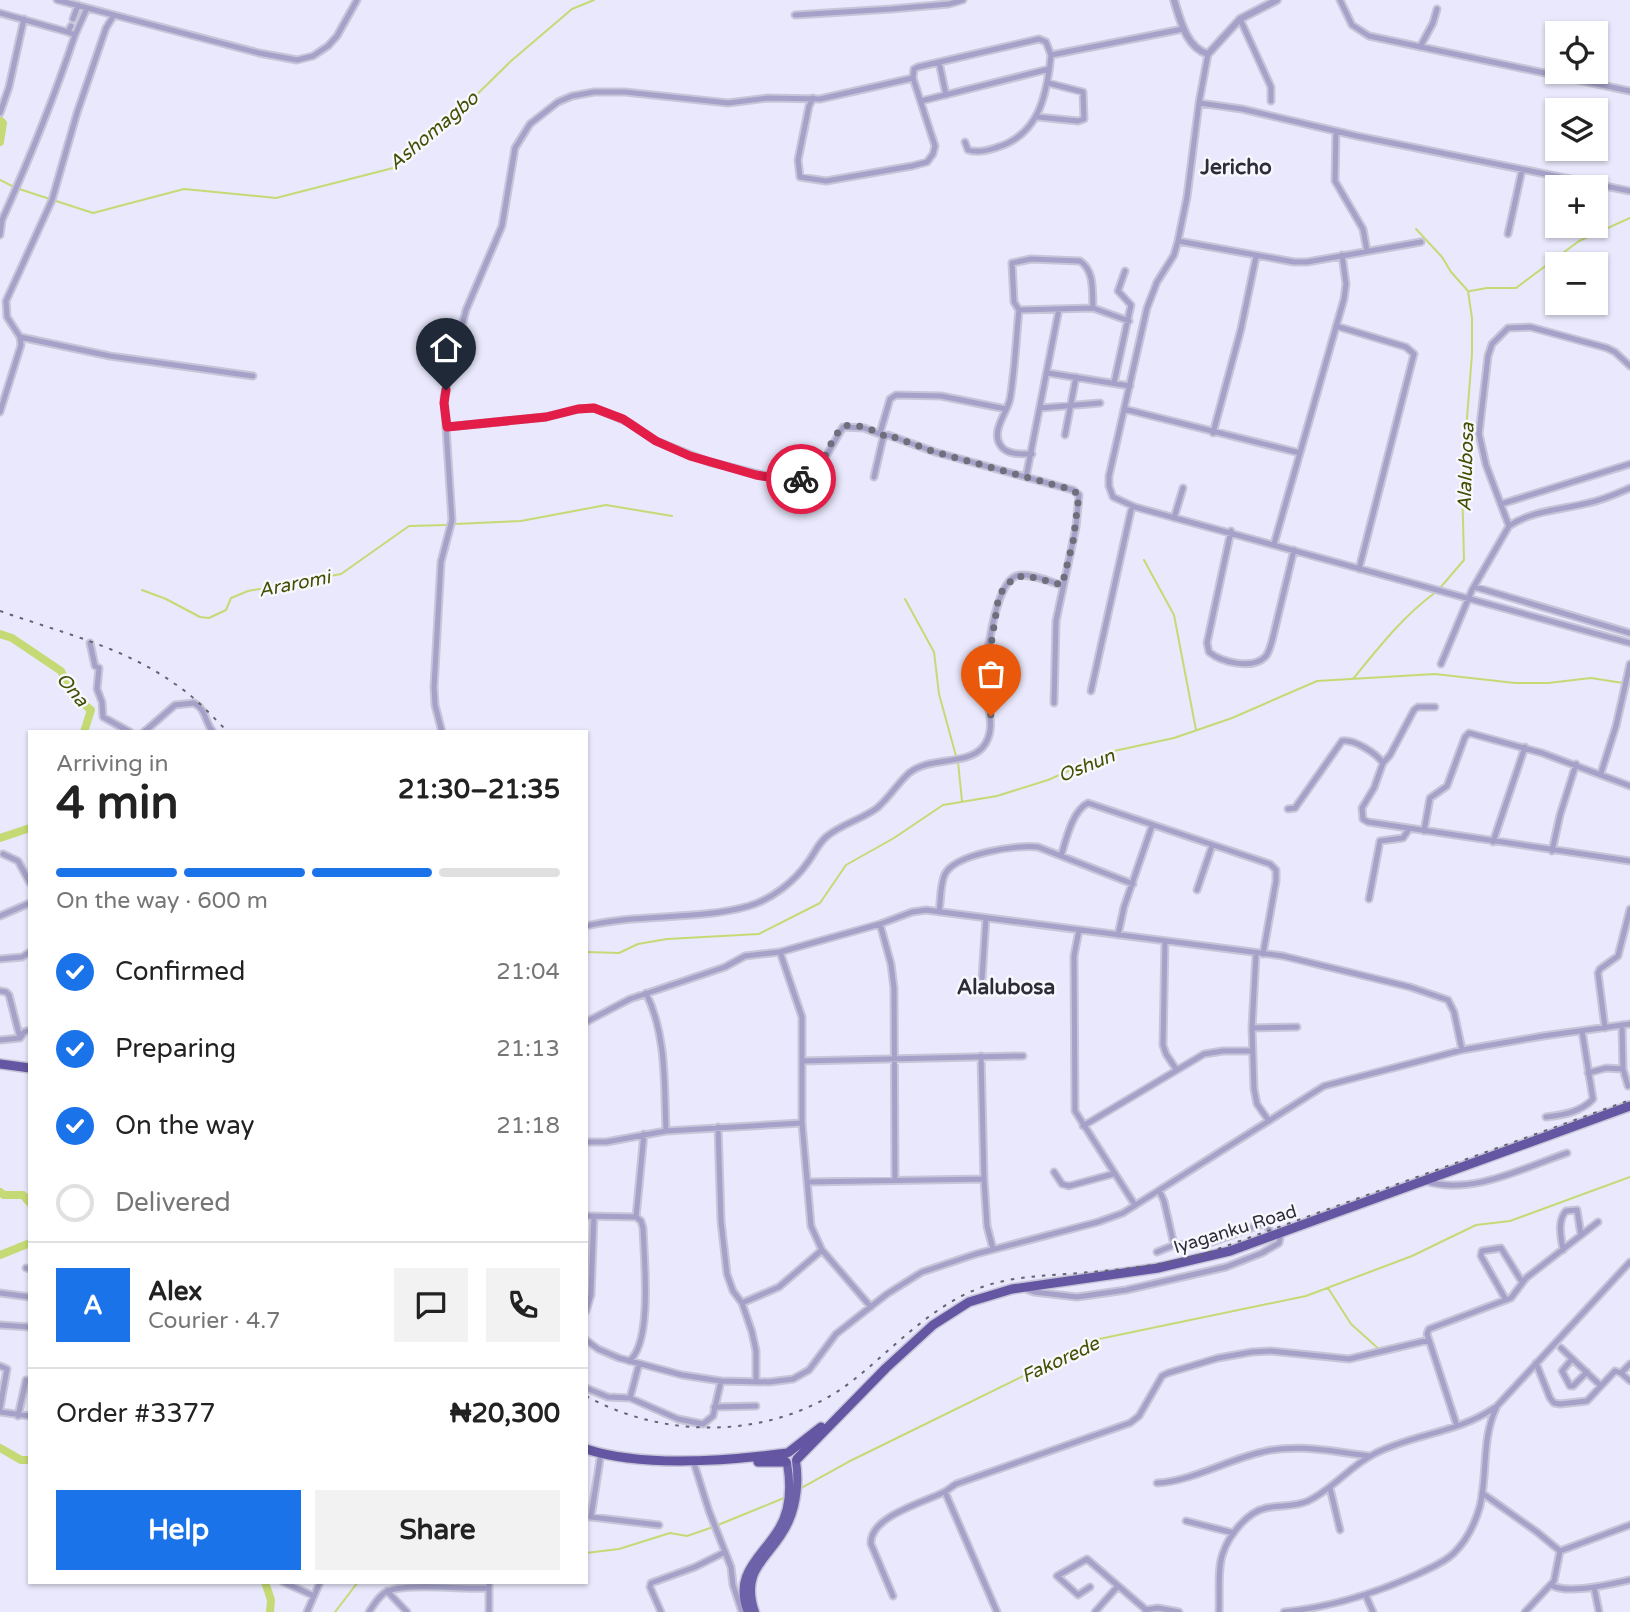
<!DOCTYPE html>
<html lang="en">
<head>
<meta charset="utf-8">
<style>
  body { margin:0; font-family:"Varela Round",sans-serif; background:#f2f2f2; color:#222; height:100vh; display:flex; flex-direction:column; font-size:26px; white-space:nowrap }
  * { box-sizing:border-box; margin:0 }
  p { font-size:23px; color:#767676 }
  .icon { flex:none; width:38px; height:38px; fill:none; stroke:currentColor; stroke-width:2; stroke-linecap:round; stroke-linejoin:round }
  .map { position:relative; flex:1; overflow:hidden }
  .details { position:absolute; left:28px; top:730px; width:560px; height:854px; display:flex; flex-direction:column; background:#fff; border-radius:0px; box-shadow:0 2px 5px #0004 }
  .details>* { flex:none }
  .buttons { position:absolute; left:1545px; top:21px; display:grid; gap:14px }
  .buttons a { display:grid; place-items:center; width:63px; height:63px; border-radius:0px; background:#fff; box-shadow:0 2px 5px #0004; font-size:35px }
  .pin { position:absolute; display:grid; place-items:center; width:60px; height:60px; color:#fff; margin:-72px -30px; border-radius:50% 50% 50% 0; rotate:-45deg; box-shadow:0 0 7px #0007 }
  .pin .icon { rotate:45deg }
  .courier { position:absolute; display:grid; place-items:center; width:70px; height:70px; margin:-35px; border:5px solid #e11d48; border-radius:50%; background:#fff; color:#222; box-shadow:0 2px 9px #0007 }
  .summary em { font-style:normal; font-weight:700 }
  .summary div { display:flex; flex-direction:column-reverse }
  .summary { display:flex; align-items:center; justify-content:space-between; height:119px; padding:0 28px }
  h1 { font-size:46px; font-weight:700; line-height:52px }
  .bar { display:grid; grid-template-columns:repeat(4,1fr); gap:10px 7px; align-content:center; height:84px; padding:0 28px }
  .bar i { height:9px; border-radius:5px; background:#e0e0e0 }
  .bar .active { background:#1a73e8 }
  .bar p { grid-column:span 4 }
  .line { display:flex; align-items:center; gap:18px; padding:0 28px; border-top:2px solid #e0e0e0 }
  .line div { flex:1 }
  .round { display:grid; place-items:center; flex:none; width:74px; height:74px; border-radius:0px; background:#f2f2f2 }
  ol { padding:0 28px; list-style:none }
  li { display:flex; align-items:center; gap:21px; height:77px }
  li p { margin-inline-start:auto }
  li .icon { padding:7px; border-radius:50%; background:#1a73e8; color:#fff; stroke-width:4 }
  li:last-child { color:#767676 }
  li i { width:38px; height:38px; border:4px solid #e0e0e0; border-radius:50% }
  .button { display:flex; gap:14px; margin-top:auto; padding:14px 28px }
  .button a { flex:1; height:80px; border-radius:0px; background:#1a73e8; color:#fff; font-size:28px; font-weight:700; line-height:80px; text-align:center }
  .button a+a { background:#f2f2f2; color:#222 }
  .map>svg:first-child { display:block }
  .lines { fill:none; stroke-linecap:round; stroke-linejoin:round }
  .stream { stroke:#c5da75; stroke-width:2 }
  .river { stroke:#c5da75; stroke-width:8 }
  .minor-casing { stroke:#c7c6d9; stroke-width:9 }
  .tertiary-casing { stroke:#c7c6d9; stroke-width:10 }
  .primary-casing { stroke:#c7c6d9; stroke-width:11 }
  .trunk-casing { stroke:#c7c6d9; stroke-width:12 }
  .minor { stroke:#a5a1c9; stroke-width:5 }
  .tertiary { stroke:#a5a1c9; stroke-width:6 }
  .primary { stroke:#6d62a9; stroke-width:8 }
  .trunk { stroke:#6456a2; stroke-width:9 }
  .rail { stroke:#646372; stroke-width:2; stroke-dasharray:3.5 7; stroke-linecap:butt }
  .done { stroke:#6f6e7d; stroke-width:7; stroke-dasharray:0 12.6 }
  .route { stroke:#e11d48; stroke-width:9 }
  .labels { text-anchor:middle; stroke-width:5; stroke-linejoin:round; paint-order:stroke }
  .street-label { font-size:18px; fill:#2d2c39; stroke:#f7f7fd }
  .water-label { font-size:19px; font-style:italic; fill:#424e00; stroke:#f7f7fd }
  .quarter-label { font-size:21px; font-weight:bold; fill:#2d2c39; stroke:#f7f7fd }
</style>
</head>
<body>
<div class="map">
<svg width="1630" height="1612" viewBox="0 0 1630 1612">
  <rect width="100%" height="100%" fill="#e9e8fc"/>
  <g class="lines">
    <path class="stream" d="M0,180L16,188L93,213L184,189L276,198L393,168L460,111L511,61L572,9L594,0
      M1416,229L1442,257L1451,272L1468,291L1472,318V354L1462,482L1464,560L1440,588
      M1470,291L1487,288H1516L1579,241L1630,218
      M455,524L521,521L606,505L672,516
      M1144,560L1174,615L1196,730
      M142,590L166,599L200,617L209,618L226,610L231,598L248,591L341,574L409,526L447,525
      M905,599L934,652L939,694L956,756
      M1353,679C1379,647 1403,616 1436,592
      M958,762L962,801
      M586,952L619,953L638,944L667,939L759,934L820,903L846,865L894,838L943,805L997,796L1048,780L1114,751L1174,738L1232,718L1317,681L1435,674L1515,683H1548L1591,678L1623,683
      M1328,1288L1351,1324L1380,1350
      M801,1488L848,1462L1099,1339L1306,1296L1412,1256L1476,1225L1510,1221L1630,1177
      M718,1525L784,1498
      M586,1553L619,1549L670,1533L687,1536L713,1527
      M335,1612L358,1582"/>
    <path class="river" d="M0,120L3,123L0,142
      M0,634L12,638L61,671L74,696L91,710L84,732
      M0,838L30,828
      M0,1192L4,1195H23L30,1203
      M0,1255L30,1243
      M0,1448L21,1460H30
      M265,1582L271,1600L270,1612"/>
    <g class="minor-casing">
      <path id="minor" d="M57,0L259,53L297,60L313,56L328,46L337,36L357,0
        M1340,0L1352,25L1369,36L1630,91
        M0,13L68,32
        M795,15L891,9L949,4L963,0
        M73,19L78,5
        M1240,19L1271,87V101
        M75,35L87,8
        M1420,47L1433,23L1437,9
        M1208,54L1199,103L1187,197L1178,241L1174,255L1157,282L1147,308L1109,476V486L1113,497L1135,507L1630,643
        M939,62L946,95
        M813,98L809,106L798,160L800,177L826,181L912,166L927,162L933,154L935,146L913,78L914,69L918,67L1039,39L1046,42L1051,55L1183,29
        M921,101L1049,69
        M1199,103L1242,109L1357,136L1630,191
        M0,113L9,87L24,19
        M1038,117L1078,121L1084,119L1083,92L1048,83
        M1336,131L1335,181L1363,229L1367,251
        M965,142L968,150C977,153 986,151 995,148C1039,136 1047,95 1051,55
        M1508,234L1522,170
        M0,235L2,220C29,160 54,98 75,35L68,32L71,26
        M1178,241L1294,262H1307L1421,242
        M1019,310L1093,308L1129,321
        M1336,326L1406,347L1414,354L1359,569
        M20,337L110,356L253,376
        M1048,373L1130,386
        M1114,383L1131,305L1118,291L1125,271
        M1041,408L1100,403
        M1124,409L1300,453
        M0,412L21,345L20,337L7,317L6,301L52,200L77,113L106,28L114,15
        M447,427L546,417L578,409L594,408L628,422L656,441L709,462L780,479L807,480L814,477L843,427L864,428L885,436
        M880,433L890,399L896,395L941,396L1006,409
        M1213,433L1241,329L1256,257
        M1065,435L1076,377
        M1032,454C1022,454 1007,455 1001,446C990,432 1007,413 1010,399C1015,370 1016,339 1019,310L1014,302L1012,263L1031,259L1080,261C1095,271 1092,292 1093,308
        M874,477L883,438L888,435L935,452L1073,490L1079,495L1076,527L1056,621L1054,703
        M1026,477L1059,309
        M1501,504L1630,464
        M1174,518L1183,488
        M1509,526C1533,510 1561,510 1588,503C1603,500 1616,494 1630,488
        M1231,531L1207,643L1209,652C1221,662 1252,670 1265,657C1269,653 1270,647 1272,641L1294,550
        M1274,544L1344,299L1346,284L1342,255
        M1475,587L1630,633
        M90,643L95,666L99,668L97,689L102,702L103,717L130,732
        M1441,664L1472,590L1509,526L1486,465L1479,434L1488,356L1492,344L1508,328L1530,327L1607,348L1615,352L1630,366
        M1091,691L1132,506
        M1435,707H1418L1414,710L1390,755L1383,763L1374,788L1362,808L1363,819L1368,822L1630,861
        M144,732L175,705L194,703C207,710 204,721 213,732
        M442,732L435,705L434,687L441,562L452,520L444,397L466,310L502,226L515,148L530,124L558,102L572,96L594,92H625L728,103L768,98L820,99L913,78
        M1601,773L1616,726L1630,664
        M1288,809L1295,808L1342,741C1354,739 1376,753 1383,763
        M1424,831L1430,798L1447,786L1465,737L1469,733L1542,753L1630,786
        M1493,842L1525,747
        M1552,851L1560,815L1576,764
        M3,854L18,861L30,883
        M1061,856C1066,840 1072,811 1088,803L1270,864L1276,870V881L1263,954
        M1197,890L1212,846
        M1369,899L1380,841L1403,838L1409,829
        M939,912C941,900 940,884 945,874C955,854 1018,844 1038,847L1133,884
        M0,916L30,903
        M880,924L891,964L894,988L895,1179
        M586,926C639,913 696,921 749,906C772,899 794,882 808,862C814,854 818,844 826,837C841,824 861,820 877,808C889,798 897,784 909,773C930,756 967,766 983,747C998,728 986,706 985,685C985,664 994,585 1016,576C1028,572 1050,582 1062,585
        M1079,930L1074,956L1075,1111L1135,1205
        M1118,935L1124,907L1152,826
        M1165,941L1163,1045L1166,1054L1176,1069
        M780,952L802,1017V1123L811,1226L822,1250L871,1307
        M1256,954L1252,1028L1254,1089L1257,1104L1269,1121
        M0,959L22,957L30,952
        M982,978L986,918
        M0,991L6,992L9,995L20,1038
        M646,993C667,1036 664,1084 666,1131
        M586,1022L630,999L725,967L745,956L780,952L880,924L912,912L926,910L1283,956L1410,987L1448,1000L1454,1012L1462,1050
        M1622,1025L1623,1069L1628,1086
        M1252,1028L1297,1027
        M1605,1028L1598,973L1600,969L1618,956L1630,909
        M0,1040L20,1038L24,1032L30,1030
        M981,1056L984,1179L987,1226L993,1249
        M802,1061L1023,1056
        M1588,1073L1606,1068L1623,1069
        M1546,1117C1563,1115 1581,1112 1593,1099L1582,1031
        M1083,1126L1204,1054L1223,1051H1252
        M718,1127L721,1221L727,1274L733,1291L742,1303L752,1332L756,1351V1382
        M586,1142H606L666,1131L802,1123
        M1054,1172L1062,1184L1069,1186L1113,1174
        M1425,1181C1471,1196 1523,1168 1567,1153
        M807,1182L984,1179
        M1159,1190L1164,1201L1174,1245
        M586,1216L636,1217
        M1563,1250C1561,1237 1557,1221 1566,1211L1577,1210L1581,1235
        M1157,1252L1174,1245L1212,1242L1265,1223L1273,1236
        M26,1268L30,1269
        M1027,1287L1028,1290L1034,1292L1077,1297L1126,1290L1226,1267L1262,1253L1279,1243L1281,1233
        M0,1293L30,1297
        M1506,1300L1481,1256L1482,1251L1501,1248L1522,1282
        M742,1303L779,1287L822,1250
        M586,1311L591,1295L594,1216
        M0,1325L30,1327
        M586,1340L598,1349L619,1358L682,1375L721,1381L769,1382L793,1379L809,1370L836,1334L887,1294L922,1272L976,1254L1098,1222L1123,1213L1324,1086L1462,1050L1543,1036L1630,1024
        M1561,1348L1601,1386
        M1572,1359L1562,1371L1570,1386H1573L1587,1372
        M629,1361C653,1343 644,1258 643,1228L641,1221L636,1217L644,1134
        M1536,1363L1550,1398L1554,1403L1560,1404L1587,1401L1615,1371L1621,1373L1630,1381
        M0,1366L7,1369L0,1408
        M1621,1373L1630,1364
        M586,1388L608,1397L630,1398L678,1419L703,1424L713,1416L721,1381
        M630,1398L639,1364
        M714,1407L756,1406
        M0,1412L30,1416
        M18,1416L26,1380
        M1457,1426L1429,1340L1427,1334L1429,1329L1511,1298L1526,1278L1598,1222
        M601,1453L591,1517L659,1525
        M693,1460L709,1511L731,1567L733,1585L742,1612
        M1157,1483C1192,1481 1227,1460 1262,1452C1297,1443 1334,1452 1370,1456
        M1330,1488L1340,1530
        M945,1492L997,1612
        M1482,1493L1537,1532L1560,1551
        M1186,1521L1234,1533
        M1560,1551L1630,1525
        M283,1582L314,1596
        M1551,1585C1568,1595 1611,1584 1630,1580
        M1090,1587L1078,1595L1057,1576L1087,1559L1145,1609
        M1594,1587L1599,1612
        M387,1591L407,1612
        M893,1596L871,1544C869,1517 922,1503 942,1493C947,1491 951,1487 956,1484L1130,1423L1139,1416L1162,1376L1168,1373L1218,1358L1252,1352L1271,1351L1349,1359L1429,1340
        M1366,1596L1373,1612
        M1145,1610L1158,1608L1179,1612
        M307,1612L320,1582
        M369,1612C373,1606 377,1599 383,1594C399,1581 465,1590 489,1588
        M489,1612V1582
        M661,1612L650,1587L651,1583L695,1567L725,1552
        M1095,1612L1118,1586
        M1219,1612C1220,1596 1217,1568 1223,1553C1229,1535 1247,1512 1266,1508C1280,1505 1295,1507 1308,1501C1333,1489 1350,1466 1374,1454C1412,1434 1458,1433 1494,1408
        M1284,1612C1332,1607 1374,1594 1418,1574C1430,1568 1444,1563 1454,1553C1468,1539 1475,1524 1480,1506C1488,1472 1481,1439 1497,1406L1630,1262
        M1525,1612L1554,1581L1560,1551"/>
    </g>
    <g class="tertiary-casing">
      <path id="tertiary" d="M1174,0C1180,19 1186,48 1208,54L1240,19L1277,0"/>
    </g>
    <g class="primary-casing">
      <path id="primary" d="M748,1612C732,1573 762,1557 779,1528C791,1508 791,1486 787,1463
        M755,1612C739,1566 774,1557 789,1521C797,1503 799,1480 796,1461"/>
    </g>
    <g class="trunk-casing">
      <path id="trunk" d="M0,1064L30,1068
        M586,1449C644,1468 727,1461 787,1453
        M789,1452L821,1427
        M797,1459L886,1368L933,1325L969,1302L1012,1289L1158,1268L1230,1251L1630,1106
        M758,1462H786"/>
    </g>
    <use href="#minor" class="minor"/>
    <use href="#tertiary" class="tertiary"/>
    <use href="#primary" class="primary"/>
    <use href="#trunk" class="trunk"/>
    <path class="rail" d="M0,611C59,632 124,647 175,684C195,697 211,715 228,732
      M586,1396C669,1442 781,1439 856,1378C897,1345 933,1304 985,1286C1015,1276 1046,1276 1079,1273C1121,1270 1163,1265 1204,1254L1630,1100"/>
  </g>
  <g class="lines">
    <path class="done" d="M801,479L814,477C822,466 832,436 842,428C851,420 876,431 885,436L888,435L935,452L1073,490L1079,495L1073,542L1062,585L1028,576L1015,577L1003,589L998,601L985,683L991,716"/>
    <path class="route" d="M446,390L444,403L447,427L546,417L578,409L594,408L623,419L656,441L690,456L756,475L780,479H801"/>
  </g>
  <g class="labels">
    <g class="street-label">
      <text transform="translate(1235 1229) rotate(-17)" y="6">Iyaganku Road</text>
    </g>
    <g class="water-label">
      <text transform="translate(433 130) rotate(-40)" y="7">Ashomagbo</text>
      <text transform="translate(1465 467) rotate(-88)" y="7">Alalubosa</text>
      <text transform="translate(294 583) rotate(-11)" y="7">Araromi</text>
      <text transform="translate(73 689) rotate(50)" y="7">Ona</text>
      <text transform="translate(1086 765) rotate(-22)" y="7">Oshun</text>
      <text transform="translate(1060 1359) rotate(-25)" y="7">Fakorede</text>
    </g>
    <g class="quarter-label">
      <text x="1236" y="174">Jericho</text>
      <text x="1006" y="994">Alalubosa</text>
    </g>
  </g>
</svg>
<div class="buttons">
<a><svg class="icon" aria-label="locate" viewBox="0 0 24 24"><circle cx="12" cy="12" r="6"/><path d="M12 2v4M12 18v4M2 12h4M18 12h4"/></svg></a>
<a><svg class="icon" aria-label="layers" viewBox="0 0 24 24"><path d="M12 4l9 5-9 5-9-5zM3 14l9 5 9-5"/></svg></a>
<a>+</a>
<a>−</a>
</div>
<div class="pin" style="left:991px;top:716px;background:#ea580c"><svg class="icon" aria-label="bag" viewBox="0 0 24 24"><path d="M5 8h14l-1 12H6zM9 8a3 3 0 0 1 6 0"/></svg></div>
<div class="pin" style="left:446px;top:390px;background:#1f2937"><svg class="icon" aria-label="home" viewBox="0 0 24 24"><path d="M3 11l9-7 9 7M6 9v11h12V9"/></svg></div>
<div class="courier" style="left:801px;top:479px"><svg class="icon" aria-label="bike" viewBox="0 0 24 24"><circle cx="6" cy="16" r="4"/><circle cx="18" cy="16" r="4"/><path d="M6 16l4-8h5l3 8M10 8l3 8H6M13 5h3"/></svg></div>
<section class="details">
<div class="summary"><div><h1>4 min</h1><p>Arriving in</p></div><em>21:30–21:35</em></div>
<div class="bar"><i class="active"></i><i class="active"></i><i class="active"></i><i></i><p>On the way · 600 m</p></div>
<ol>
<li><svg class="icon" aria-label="check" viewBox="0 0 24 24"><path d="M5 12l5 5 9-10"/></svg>Confirmed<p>21:04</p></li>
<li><svg class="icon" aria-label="check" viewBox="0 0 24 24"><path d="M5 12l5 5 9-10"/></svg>Preparing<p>21:13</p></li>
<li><svg class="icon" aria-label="check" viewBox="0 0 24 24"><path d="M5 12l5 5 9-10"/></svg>On the way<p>21:18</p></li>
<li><i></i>Delivered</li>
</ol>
<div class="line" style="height:126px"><b class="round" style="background:#1a73e8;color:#fff">A</b><div><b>Alex</b><p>Courier · 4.7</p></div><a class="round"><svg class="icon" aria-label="chat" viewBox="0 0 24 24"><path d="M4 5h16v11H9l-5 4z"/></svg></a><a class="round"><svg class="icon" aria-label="phone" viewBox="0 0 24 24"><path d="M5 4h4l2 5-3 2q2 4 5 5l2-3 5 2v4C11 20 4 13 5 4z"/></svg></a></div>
<div class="line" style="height:91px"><div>Order #3377</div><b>₦20,300</b></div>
<div class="button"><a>Help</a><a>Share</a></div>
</section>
</div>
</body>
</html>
